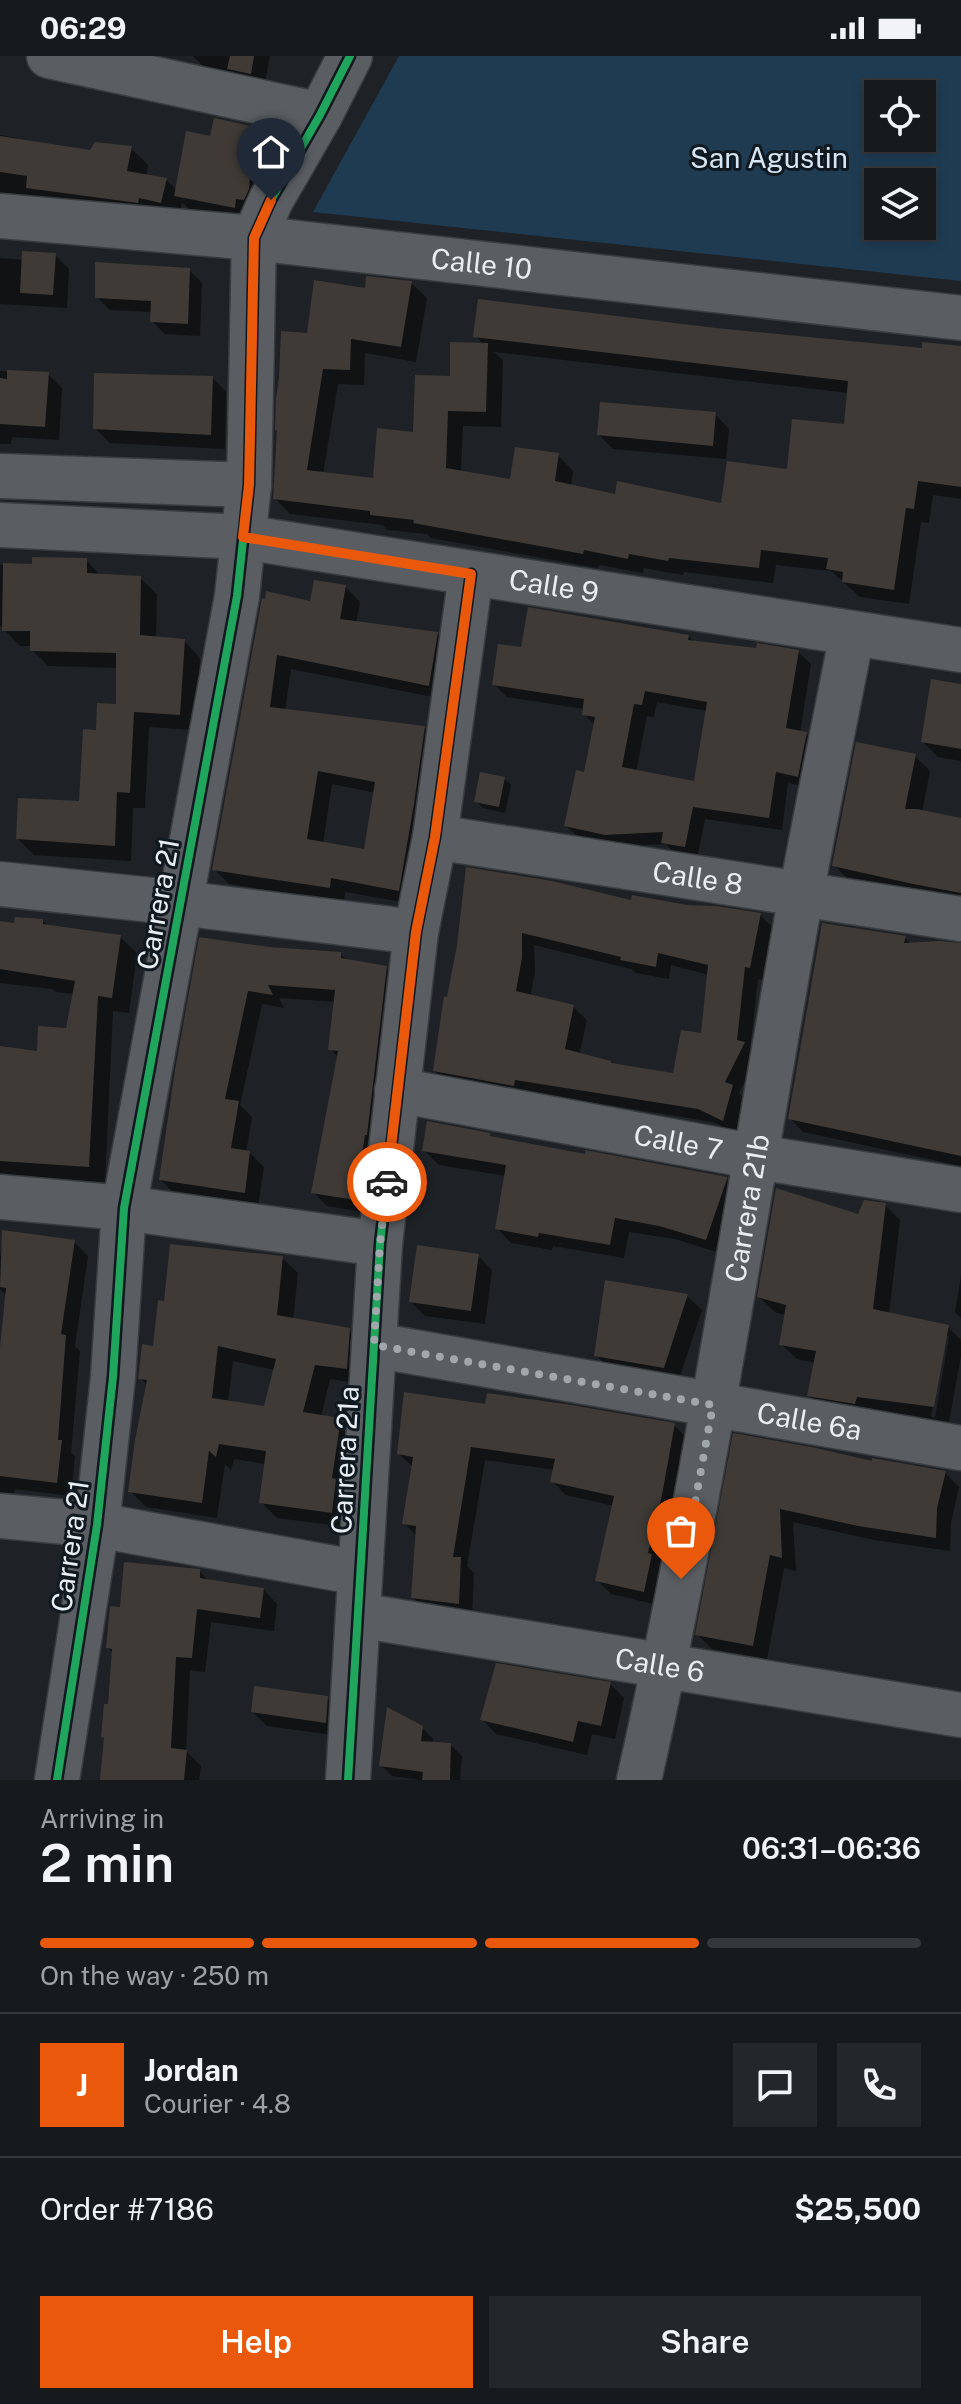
<!DOCTYPE html>
<html lang="en">
<head>
<meta charset="utf-8">
<style>
  body { margin:0; font-family:"Public Sans",sans-serif; background:#232729; color:#f1f3f6; height:100vh; display:flex; flex-direction:column; font-size:30px; white-space:nowrap }
  * { box-sizing:border-box; margin:0 }
  p { font-size:26px; color:#9ea1a3 }
  .icon { flex:none; width:44px; height:44px; fill:none; stroke:currentColor; stroke-width:2; stroke-linecap:round; stroke-linejoin:round }
  .map { position:relative; height:1724px; overflow:hidden }
  .sheet { display:flex; flex-direction:column; background:#161a1c; flex:1 }
  .sheet>* { flex:none }
  .controls { position:absolute; left:864px; top:24px; display:grid; gap:16px }
  .controls a { display:grid; place-items:center; width:72px; height:72px; border-radius:0px; background:#161a1c; box-shadow:0 4px 12px #0003,0 0 0 2px #35383b; font-size:40px }
  .pin { position:absolute; display:grid; place-items:center; width:68px; height:68px; color:#fff; margin:-82px -34px; border-radius:50% 50% 50% 0; rotate:-45deg; box-shadow:0 0 8px #0007 }
  .pin .icon { rotate:45deg }
  .courier { position:absolute; display:grid; place-items:center; width:80px; height:80px; margin:-40px; border:6px solid #ea580c; border-radius:50%; background:#fff; color:#222; box-shadow:0 2px 10px #0007 }
  .overview em { font-style:normal; font-weight:600 }
  .overview div { display:flex; flex-direction:column-reverse }
  .overview { display:flex; align-items:center; justify-content:space-between; height:136px; padding:0 40px }
  h1 { font-size:52px; font-weight:600; line-height:60px }
  .bar { display:grid; grid-template-columns:repeat(4,1fr); gap:12px 8px; align-content:center; height:96px; padding:0 40px }
  .bar i { height:10px; border-radius:6px; background:#35383b }
  .bar .active { background:#ea580c }
  .bar p { grid-column:span 4 }
  .line { display:flex; align-items:center; gap:20px; padding:0 40px; border-top:2px solid #35383b }
  .line div { flex:1 }
  .round { display:grid; place-items:center; flex:none; width:84px; height:84px; border-radius:0px; background:#232729 }
  .primary-button { display:flex; gap:16px; margin-top:auto; padding:16px 40px }
  .primary-button a { flex:1; height:92px; border-radius:0px; background:#ea580c; color:#fff; font-size:32px; font-weight:600; line-height:92px; text-align:center }
  .primary-button a+a { background:#232729; color:#f1f3f6 }
  .status { display:flex; justify-content:space-between; align-items:center; height:56px; padding:0 40px; background:#161a1c; direction:ltr }
  .status svg { height:22px; fill:currentColor }
  .map>svg:first-child { display:block }
  .green { fill:#1e3b52; fill-rule:evenodd }
  .shadow { fill:#0007; fill-rule:evenodd }
  .building { fill:#3f3a35; fill-rule:evenodd }
  .lines { fill:none; stroke-linecap:round; stroke-linejoin:round }
  .minor-casing { stroke:#393d40; stroke-width:47 }
  .minor { stroke:#5a5e62; stroke-width:44 }
  .cycleway-casing { stroke:#101920; stroke-width:13 }
  .cycleway { stroke:#20a55d; stroke-width:8 }
  .done { stroke:#a1a7ab; stroke-width:8; stroke-dasharray:0 14.4 }
  .route { stroke:#ea580c; stroke-width:10 }
  .labels { text-anchor:middle; stroke-width:6; stroke-linejoin:round; paint-order:stroke }
  .park-label { font-size:28px; fill:#d6e5f3; stroke:#101920 }
  .street-label { font-size:28px; fill:#e8eef3; stroke:#101920 }
</style>
</head>
<body>
<div class="status"><b>06:29</b><svg viewBox="0 0 49 12"><path d="M0 12V9h3v3zM5 12V6h3v6zM10 12V3h3v9zM15 12V0h3v12zM26 1h20v11H26zM47 4h2v5h-2z"/></svg></div>
<div class="map">
<svg width="961" height="1724" viewBox="0 0 961 1724">
  <rect width="100%" height="100%" fill="#1e2226"/>
  <path class="green" d="M399,0H961V225L313,156ZM878,38H922V82H878ZM878,126H922V170H878Z"/>
  <path class="shadow" d="M193,0H270L264,31L206,13Z
    M250,71L263,85L258,111L264,117L248,164L189,153L182,146L178,163L0,141V79L17,82L20,85L91,96L131,92L148,109L146,120L166,124L177,134L211,82Z
    M55,199L69,213L67,252L0,248V202L24,204Z
    M189,214L202,227L200,280L165,278L152,265V256L110,254L97,241Z
    M411,227L427,242L416,306L365,297L364,329L338,328L323,418L374,424L414,378L452,322L484,289L476,280L716,274L924,294L961,292V443L933,439L929,467L921,466L909,548L860,541L831,515L776,509L773,527L684,516L683,519L644,512L643,517L599,509L598,512L431,482L427,478L387,474L383,469L290,458L275,442L309,279L366,234ZM494,296L849,337L846,370L789,415L723,449L617,440L571,430L573,415L558,399L511,425L461,417L463,370L501,371L503,304Z
    M0,315L48,318L62,332L59,384L12,381L11,388H0Z
    M212,321L226,336L225,393L110,387L95,372Z
    M715,358L729,373L726,403L613,393L599,379Z
    M86,504L101,520L140,522L157,538L156,582L184,585L200,602L195,674L149,671L145,752H133L131,805L34,799L18,783L81,747L98,677L118,650V612L48,610L32,594V590H20L4,574V571L0,570V509L34,510Z
    M345,531L360,546L356,568L437,578L452,593L443,643L291,613L285,655L424,672L439,686L413,848L345,836L344,846L229,828L214,813L264,544L311,548ZM332,728L376,737L366,796L323,788Z
    M688,580L694,586L758,594L798,596L811,608L800,677L806,678L819,691L811,732L788,727L782,774L705,763L697,803L676,799L666,788L618,791L579,782L566,770L585,718L595,669L584,658L585,653L507,641L494,628L523,593ZM657,646L707,655L696,728L636,716L647,660L654,661Z
    M961,630V705L938,701L923,686Z
    M915,700L930,715L922,756L961,763V848L849,824L834,809Z
    M504,723L511,729L505,757L483,752L476,746Z
    M632,846L760,859L773,872L763,924L758,923L750,994L757,1001L739,1037L746,1044L737,1077L713,1066L528,1036L527,1042L448,1028L435,1015L459,889ZM534,889L631,913L636,917L669,923L671,909L709,919L702,980L675,1019L613,1010L579,999L587,964L573,951L530,941L535,916Z
    M43,865L48,870L120,881L137,897L129,957L113,955L105,1126L27,1121L26,1132L0,1131V1065L39,998L68,974L75,938L56,936L52,933L0,927V867L16,869Z
    M905,882L912,889H961V1110L803,1076L790,1062Z
    M269,893L340,898L348,905L386,912L400,926L368,1157L327,1150L313,1136L338,1001L330,993L336,946L279,942L284,952L262,948L240,1049L252,1061L246,1097H250L264,1111L258,1150L175,1138L161,1124L177,1014Z
    M489,1079L493,1083L586,1100L726,1123L740,1137L720,1197L675,1183L629,1176L624,1202L553,1190L552,1194L511,1187L497,1172L506,1120L439,1109L424,1094Z
    M885,1149L900,1164L889,1258L948,1271L961,1284V1300L949,1366L872,1356L825,1354L810,1339L816,1307L797,1303L781,1288L786,1259L775,1256L759,1241L859,1161ZM945,1280H949L935,1362L931,1361Z
    M4,1176L74,1186L88,1200L75,1290L80,1295L71,1397L75,1400L71,1440L15,1433L14,1437L0,1436V1312L7,1240L0,1233V1202Z
    M478,1200L492,1214L485,1268L425,1260L411,1246Z
    M282,1202L298,1217L293,1264L349,1274L365,1289L362,1328L330,1323L321,1361L340,1364L356,1379L347,1471L277,1462L261,1446L266,1408L234,1403L231,1414L225,1408L217,1462L146,1451L130,1435L148,1330L140,1322L155,1292L166,1247ZM233,1305L275,1314L266,1352L228,1346Z
    M961,1220V1262L955,1256Z
    M607,1226L687,1240L702,1254L678,1326L611,1314L596,1299Z
    M487,1350L674,1369L688,1383L658,1549L611,1538L597,1524L614,1450L566,1439L552,1425L555,1414L485,1404L467,1510L474,1517L472,1561L427,1556L413,1542L417,1480L404,1467L413,1411L399,1398Z
    M735,1380L873,1407L945,1417L959,1431L951,1467L950,1495L874,1484L793,1466L796,1515L784,1512L767,1603L712,1593L697,1578Z
    M199,1515L210,1526L263,1533L277,1548L274,1575L211,1566L205,1616L190,1614L186,1695L201,1710L199,1724H102L114,1598L108,1592L122,1553Z
    M610,1628L624,1642L615,1683L592,1678L587,1699L496,1678L482,1663Z
    M327,1642L341,1656L340,1680L267,1670L253,1656Z
    M422,1672L433,1683L432,1688L451,1689L462,1700L460,1724H420L392,1720L381,1709Z"/>
  <path class="building" d="M230,0H254L251,18L227,13Z
    M214,62L251,70L245,101L252,102L249,133L244,144L236,143L235,152L174,140L186,75L210,80Z
    M0,80L90,94L95,86L132,90L127,115L167,122L161,147L139,142L138,147L26,132L27,120L0,116Z
    M22,195L56,197L53,239L20,237Z
    M95,206L190,212L188,268L150,266L151,245L95,242Z
    M366,220L412,225L401,291L351,283L350,314L323,313L307,414L373,422L377,372L413,376L415,319L450,320V286L488,287L486,356L448,355L446,412L510,423L515,391L559,397L555,425L615,438L617,425L721,447L727,405L787,413L792,363L844,368L848,325L473,281L478,243L716,272L922,292V286L961,290V431L918,425L914,453L906,452L894,534L842,526L843,516L826,513L828,502L761,494L759,512L669,502L668,505L629,498L628,503L584,494L583,498L413,467L414,464L370,459V455L273,443L277,374H275L276,342L279,322L281,275L307,277L314,224L365,232Z
    M7,314L49,316L45,371L0,368V322L7,323Z
    M94,317L213,320L211,379L93,373Z
    M600,346L716,356L713,390L597,379Z
    M32,501L87,502V517L141,520L140,579L185,583L180,659L134,656L130,737L117,736L115,790L16,783L18,742L79,745L83,673L96,674L97,647L116,648V597L30,595V575H2L3,507L32,508Z
    M314,524L346,529L340,563L438,576L429,630L277,599L270,651L425,670L414,748L399,835L331,822L330,832L212,814L262,542L265,543L266,535L310,545ZM318,715L375,726L364,793L307,783Z
    M528,551L689,579L688,584L756,592L757,587L799,594L786,672L807,676L798,721L776,716L769,762L693,751L685,791L661,787L663,776L605,779L564,770L576,714L584,716L595,661L582,659L584,643L492,629L498,588L521,591ZM645,635L707,646L694,725L622,711L634,648L642,649Z
    M931,623L961,628V693L921,686Z
    M856,686L916,698L905,753H917L961,762V837L913,828L832,810Z
    M480,716L505,721L499,751L474,746Z
    M466,811L552,825L631,844L632,839L687,849L716,850L761,857L750,912L745,911L737,984L745,986L725,1026L733,1029L723,1065L698,1053L515,1024L514,1030L433,1015L444,940L447,941L457,889ZM522,877L621,901L620,904L656,911L658,897L708,909L701,977L681,974L673,1017L611,1007V1005L565,993L574,949L516,935L522,902Z
    M15,861L43,863V868L121,879L112,942L98,940L89,1111L0,1105V990L37,995L38,970L66,972L75,925L0,913V865L14,867Z
    M822,867L906,880L904,887L939,885L961,887V1100L788,1063Z
    M199,881L269,891L341,896V902L387,910L367,1079H365L355,1144L311,1137L338,995L328,994L335,934L268,929L273,939L248,935L225,1043L239,1045L231,1092L250,1095L245,1137L159,1124L175,1014Z
    M427,1065L490,1077V1080L585,1098V1094L727,1121V1123L706,1184L659,1170L615,1162L610,1189L539,1177L538,1181L495,1173L506,1109L422,1095Z
    M776,1132L858,1158L864,1144L886,1147L873,1253L949,1269L934,1351L857,1341L855,1348L807,1340L816,1295L779,1289L786,1249L757,1241Z
    M2,1174L75,1184L61,1278L66,1279L58,1384H62L57,1427L0,1420V1291L6,1232L0,1231Z
    M170,1188L283,1200L277,1259L350,1272L347,1313L315,1309L303,1356L341,1362L332,1422L336,1423L332,1457L259,1447L266,1395L219,1388L216,1401L209,1395L202,1447L128,1436L135,1384L147,1324L138,1323L142,1288L153,1290L158,1244L164,1245ZM218,1290L276,1303L264,1350L212,1342Z
    M417,1189L479,1198L471,1255L409,1246Z
    M605,1224L688,1238L664,1312L594,1300Z
    M404,1336L485,1348L487,1337L571,1349L675,1367L662,1439L648,1497L652,1498L644,1536L595,1525L614,1440L550,1426L555,1403L471,1391L453,1501H461L459,1548L411,1542L416,1470L402,1468L413,1401L397,1398Z
    M733,1377L816,1392L872,1405V1402L946,1415L937,1452L936,1482L858,1470L780,1453L782,1502L770,1499L753,1590L695,1579Z
    M124,1506L200,1513V1522L264,1532L260,1562L197,1553L192,1602L176,1601L171,1692L187,1694L184,1724H100L104,1682L101,1681L104,1648H108L112,1593L106,1592L110,1550L120,1551Z
    M496,1607L611,1626L601,1670L578,1665L573,1686L480,1664Z
    M254,1630L328,1640L326,1667L251,1656Z
    M387,1651L423,1670L421,1685L451,1687L450,1724H422L423,1716L379,1710Z"/>
  <g class="lines">
    <g class="minor-casing">
      <g id="minor">
        <path d="M49,0L320,59"/>
        <path id="s1" d="M0,160L254,182L961,262"/>
        <path d="M0,420L249,429"/>
        <path id="s2" d="M0,469L243,481L961,594"/>
        <path id="s3" d="M435,781L961,863"/>
        <path d="M0,828L180,847L416,876"/>
        <path id="s4" d="M397,1034L757,1101L961,1134"/>
        <path d="M0,1141L124,1152L380,1188"/>
        <path id="s5" d="M374,1289L961,1392"/>
        <path d="M0,1460L97,1469L360,1517"/>
        <path id="s6" d="M358,1559L961,1659"/>
        <path d="M57,1724L97,1469L113,1321L124,1152L237,540L249,429L254,182L271,144L320,59L350,0"/>
        <path d="M348,1724L380,1188L416,876L435,781L471,518"/>
        <path id="s7" d="M639,1724C705,1431 748,1134 801,839C817,752 835,665 852,578"/>
      </g>
    </g>
    <use href="#minor" class="minor"/>
    <g class="cycleway-casing">
      <path id="cycleway" d="M57,1724L97,1469L113,1321L124,1152L237,540L249,429L254,182L271,144L320,59L350,0
        M348,1724L380,1188L416,876L435,781L471,518"/>
    </g>
    <use href="#cycleway" class="cycleway"/>
  </g>
  <g class="lines">
    <path class="done" d="M387,1126L380,1188L374,1289L713,1349L681,1523"/>
    <path class="route" d="M271,144L254,182L249,429L243,481L471,518L435,781L416,876L387,1126"/>
  </g>
  <g class="labels">
    <g class="park-label">
      <text x="769" y="112">San Agustin</text>
    </g>
    <g class="street-label">
      <text dy="10" stroke="none"><textPath href="#s1" startOffset="484">Calle 10</textPath></text>
      <text dy="10" stroke="none"><textPath href="#s2" startOffset="558">Calle 9</textPath></text>
      <text dy="10" stroke="none"><textPath href="#s3" startOffset="266">Calle 8</textPath></text>
      <text transform="translate(158 848) rotate(-80)" y="10">Carrera 21</text>
      <text dy="10" stroke="none"><textPath href="#s4" startOffset="286">Calle 7</textPath></text>
      <text dy="10" stroke="none"><textPath href="#s7" startOffset="582">Carrera 21b</textPath></text>
      <text dy="10" stroke="none"><textPath href="#s5" startOffset="442">Calle 6a</textPath></text>
      <text transform="translate(345 1404) rotate(-87)" y="10">Carrera 21a</text>
      <text transform="translate(70 1490) rotate(-82)" y="10">Carrera 21</text>
      <text dy="10" stroke="none"><textPath href="#s6" startOffset="306">Calle 6</textPath></text>
    </g>
  </g>
</svg>
<div class="controls">
<a><svg class="icon" aria-label="locate" viewBox="0 0 24 24"><circle cx="12" cy="12" r="6"/><path d="M12 2v4M12 18v4M2 12h4M18 12h4"/></svg></a>
<a><svg class="icon" aria-label="layers" viewBox="0 0 24 24"><path d="M12 4l9 5-9 5-9-5zM3 14l9 5 9-5"/></svg></a>
</div>
<div class="pin" style="left:681px;top:1523px;background:#ea580c"><svg class="icon" aria-label="bag" viewBox="0 0 24 24"><path d="M5 8h14l-1 12H6zM9 8a3 3 0 0 1 6 0"/></svg></div>
<div class="pin" style="left:271px;top:144px;background:#1f2937"><svg class="icon" aria-label="home" viewBox="0 0 24 24"><path d="M3 11l9-7 9 7M6 9v11h12V9"/></svg></div>
<div class="courier" style="left:387px;top:1126px"><svg class="icon" aria-label="car" viewBox="0 0 24 24"><path d="M5 17H2v-5l4-1 3-4h7l3 4 3 1v5h-3M9 17h6M6 11h13"/><circle cx="7" cy="17" r="2"/><circle cx="17" cy="17" r="2"/></svg></div>
</div>
<section class="sheet">
<div class="overview"><div><h1>2 min</h1><p>Arriving in</p></div><em>06:31–06:36</em></div>
<div class="bar"><i class="active"></i><i class="active"></i><i class="active"></i><i></i><p>On the way · 250 m</p></div>
<div class="line" style="height:144px"><b class="round" style="background:#ea580c;color:#fff">J</b><div><b>Jordan</b><p>Courier · 4.8</p></div><a class="round"><svg class="icon" aria-label="chat" viewBox="0 0 24 24"><path d="M4 5h16v11H9l-5 4z"/></svg></a><a class="round"><svg class="icon" aria-label="phone" viewBox="0 0 24 24"><path d="M5 4h4l2 5-3 2q2 4 5 5l2-3 5 2v4C11 20 4 13 5 4z"/></svg></a></div>
<div class="line" style="height:104px"><div>Order #7186</div><b>$25,500</b></div>
<div class="primary-button"><a>Help</a><a>Share</a></div>
</section>
</body>
</html>
